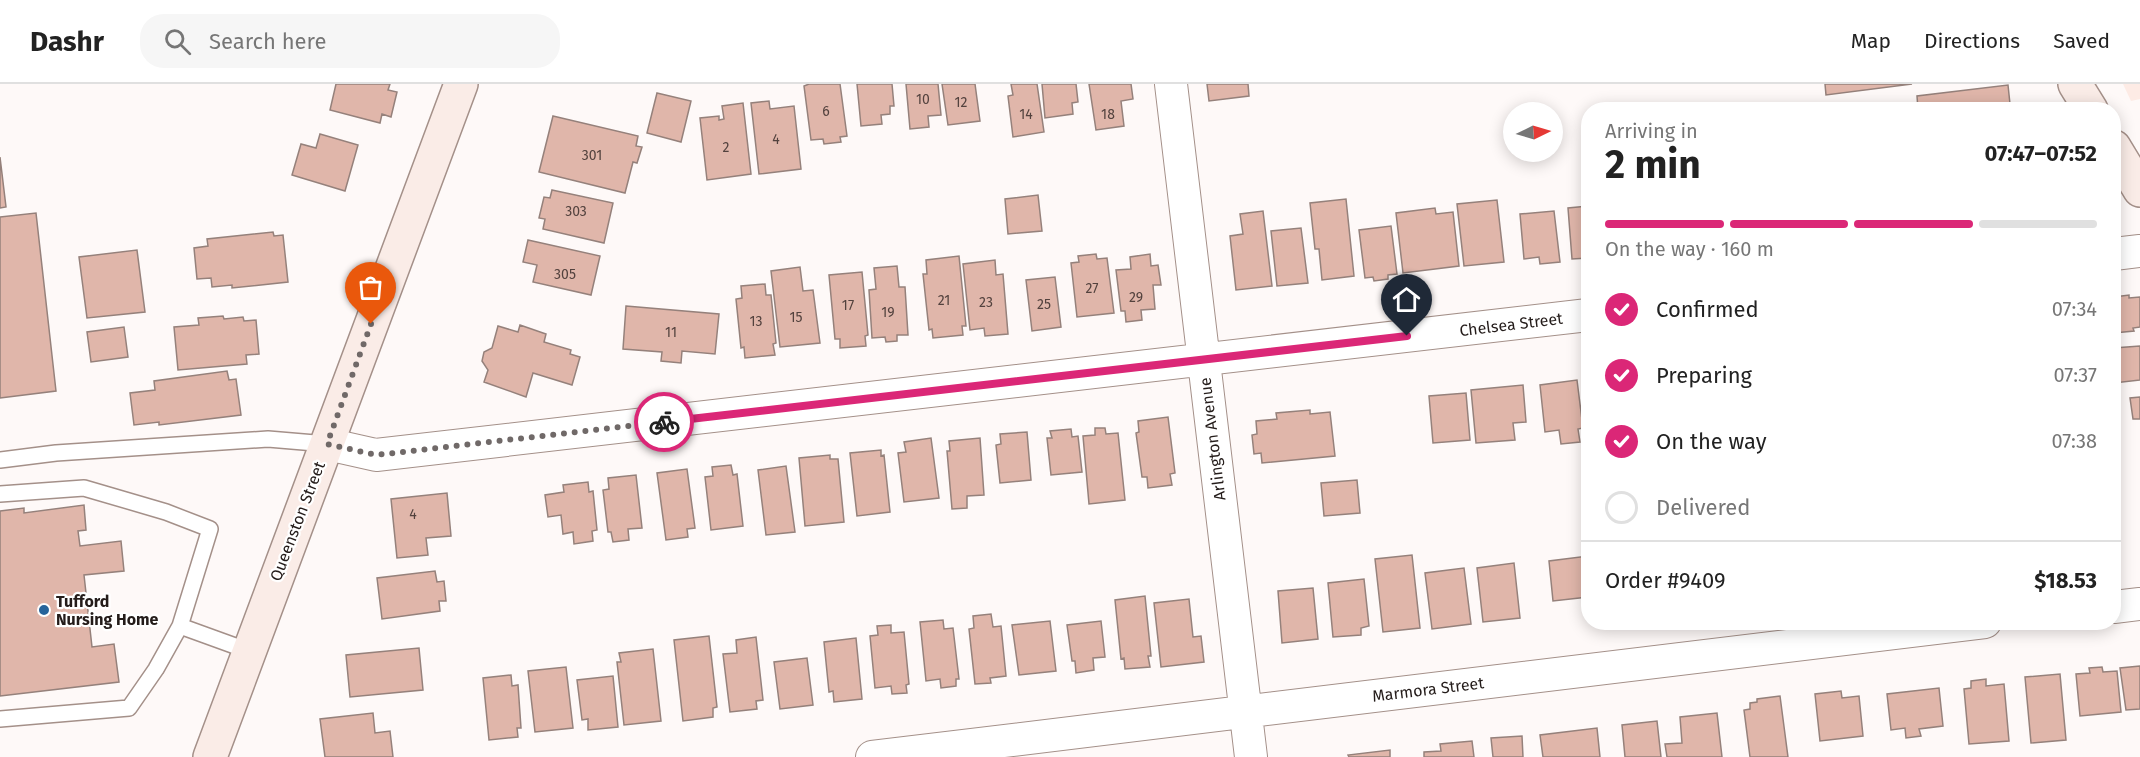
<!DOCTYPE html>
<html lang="en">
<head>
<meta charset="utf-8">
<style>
  body { margin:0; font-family:"Fira Sans",sans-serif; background:#f6f6f6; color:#222; height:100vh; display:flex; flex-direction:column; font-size:22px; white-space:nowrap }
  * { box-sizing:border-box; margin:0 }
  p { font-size:20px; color:#767676 }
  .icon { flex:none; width:33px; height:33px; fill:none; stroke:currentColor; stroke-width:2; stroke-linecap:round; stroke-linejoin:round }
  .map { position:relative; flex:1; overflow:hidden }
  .sheet { position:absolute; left:1581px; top:18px; width:540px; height:528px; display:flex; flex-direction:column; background:#fff; border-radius:24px; box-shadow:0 3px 15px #0003 }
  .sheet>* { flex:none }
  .needle { width:39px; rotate:85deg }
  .fabs { position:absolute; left:1503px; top:18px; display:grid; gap:12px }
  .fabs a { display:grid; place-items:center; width:60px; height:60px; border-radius:50%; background:#fff; box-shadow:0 3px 15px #0003; font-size:30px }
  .pin { position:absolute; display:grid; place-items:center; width:51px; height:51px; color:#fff; margin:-62px -26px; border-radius:50% 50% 50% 0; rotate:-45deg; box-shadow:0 0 6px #0007 }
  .pin .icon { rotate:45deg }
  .courier { position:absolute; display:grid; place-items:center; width:60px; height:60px; margin:-30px; border:4px solid #db2777; border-radius:50%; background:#fff; color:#222; box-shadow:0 2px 8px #0007 }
  .head em { font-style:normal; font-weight:700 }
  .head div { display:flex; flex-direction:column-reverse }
  .head { display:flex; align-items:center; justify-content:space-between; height:102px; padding:0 24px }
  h1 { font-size:39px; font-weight:700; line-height:45px }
  .bar { display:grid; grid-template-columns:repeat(4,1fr); gap:9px 6px; align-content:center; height:72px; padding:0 24px }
  .bar i { height:8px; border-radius:4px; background:#e0e0e0 }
  .bar .active { background:#db2777 }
  .bar p { grid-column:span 4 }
  .line { display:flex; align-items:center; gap:15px; padding:0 24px; border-top:2px solid #e0e0e0 }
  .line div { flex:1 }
  ol { padding:0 24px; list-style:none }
  li { display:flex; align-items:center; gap:18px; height:66px }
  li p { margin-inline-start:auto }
  li .icon { padding:6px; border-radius:50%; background:#db2777; color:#fff; stroke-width:4 }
  li:last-child { color:#767676 }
  li i { width:33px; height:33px; border:3px solid #e0e0e0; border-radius:50% }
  header { display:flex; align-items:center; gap:36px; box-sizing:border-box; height:84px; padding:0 30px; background:#fff; border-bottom:2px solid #e0e0e0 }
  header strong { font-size:28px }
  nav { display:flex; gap:33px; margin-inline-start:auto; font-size:21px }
  .search { width:420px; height:54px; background:#f6f6f6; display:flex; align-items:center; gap:15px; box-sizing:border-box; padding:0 21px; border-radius:24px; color:#767676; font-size:22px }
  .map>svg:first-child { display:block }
  .built { fill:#fdebe5 }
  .building { fill:#e0b6aa; stroke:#95817b; stroke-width:1.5 }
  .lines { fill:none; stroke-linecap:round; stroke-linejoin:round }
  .lane-casing { stroke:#a49089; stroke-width:18 }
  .street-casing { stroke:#a49089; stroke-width:34 }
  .secondary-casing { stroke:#a49089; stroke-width:36 }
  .lane { stroke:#fff; stroke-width:15 }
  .street { stroke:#fff; stroke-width:32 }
  .secondary { stroke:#faece7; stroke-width:33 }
  .done { stroke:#706968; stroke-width:6; stroke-dasharray:0 10.8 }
  .route { stroke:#db2777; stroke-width:8 }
  .poi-dot { fill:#26639a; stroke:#fff; stroke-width:2 }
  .labels { text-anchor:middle; stroke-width:4.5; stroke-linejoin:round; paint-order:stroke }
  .number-label { font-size:14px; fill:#53423e }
  .street-label { font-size:16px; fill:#241c1a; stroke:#fff }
  .poi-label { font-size:16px; font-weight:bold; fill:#241c1a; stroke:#fff; text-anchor:start }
</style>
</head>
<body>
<header>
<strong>Dashr</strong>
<div class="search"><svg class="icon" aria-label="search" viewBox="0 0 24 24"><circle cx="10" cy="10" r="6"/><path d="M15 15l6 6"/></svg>Search here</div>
<nav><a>Map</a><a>Directions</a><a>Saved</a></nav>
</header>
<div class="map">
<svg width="2140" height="673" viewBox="0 0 2140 673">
  <rect width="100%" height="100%" fill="#fef9f8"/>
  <path class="built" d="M2123,0H2140V15L2131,17Z"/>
  <path class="building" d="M336,0H390L388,6L397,8L391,33L382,30L380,39L330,26Z
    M809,0H840L847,52L840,53L841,58L824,60L823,55L811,56L804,2Z
    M857,0H892L894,22H890V30L881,31L882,40L861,42Z
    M906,0H938L941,31L928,32L929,43L910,45Z
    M942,0H975L980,37L948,41Z
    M1011,0H1037L1044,48L1013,53L1008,12L1013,11Z
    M1042,0H1076L1078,18L1072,19L1073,30L1045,34Z
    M1089,0H1131L1133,15L1121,17L1124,42L1096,46Z
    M1207,0H1248L1249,12L1209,17Z
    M1825,0H1912L1826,11Z
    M2008,1L2010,20H2005V26H1918L1917,12Z
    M657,9L691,17L681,58L647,49Z
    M769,17L770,25L794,22L801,85L759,90L751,19Z
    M743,19L751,90L707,96L700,34L719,32V36L724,35L722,22Z
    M553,32L638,52L636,62L642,63L637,79L633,78L625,109L539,88Z
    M320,50L358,61L345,107L292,91L301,60L316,64Z
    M0,73L6,123L0,124Z
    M552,106L613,119L604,159L543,145L545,135L539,134L544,113L550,114Z
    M1038,111L1042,147L1008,150L1005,115Z
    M1346,115L1354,192L1322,196L1319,165H1315L1310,119Z
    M1497,116L1504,178L1464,182L1457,120Z
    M1588,122V174L1572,175L1568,124Z
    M1435,124L1436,130L1453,128L1459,182L1403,189L1396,129Z
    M1263,127L1272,202L1236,206L1230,152L1243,150L1240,130Z
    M1554,127L1560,178L1540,180L1539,173L1524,175L1520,130Z
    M36,129L56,307L0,314V133Z
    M1391,142L1397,190L1388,191V195L1374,197L1373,193L1365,194L1359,146Z
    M1301,144L1308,199L1277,202L1271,147Z
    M273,148L274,152L283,151L288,198L232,204V201L212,203L211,194L197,195L194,164L208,162L207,155Z
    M528,156L600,172L591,211L533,198L537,181L523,178Z
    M137,166L145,228L87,234L79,173Z
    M1096,170L1097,175L1107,174L1114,229L1077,233L1071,179L1079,178L1078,172Z
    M1150,170L1151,182L1158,181L1161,201H1153L1155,225L1141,226L1142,236L1126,238L1125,227H1121L1116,186L1131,185L1130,173Z
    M959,172L966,242H962L963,251L933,254L932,245L929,246L923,190H927L926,176Z
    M995,176L996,191L1003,190L1008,250L985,252L984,244L970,246L963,180Z
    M897,182L899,203H905L908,251H897V257L886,258L885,253L872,254L869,206L876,205L874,184Z
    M800,183L803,207L813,206L820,259L780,263L771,187Z
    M862,188L868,251L865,252L866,262L840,264V255H835L829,191Z
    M1055,193L1061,243L1032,247L1026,196Z
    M765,200L766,211H771L776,259L773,260L775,271L745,274L744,263L741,264L736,215L742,214L741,202Z
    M2129,211V214L2140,213V243L2133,244L2134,247L2114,249V213Z
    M626,222L719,230L715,270L682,267L681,279L661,277L662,268L623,265Z
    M223,232L224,235L243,233L244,237L256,236L259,270L246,271L247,280L178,286L174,243L199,241L198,234Z
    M520,241L546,250L544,258L571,266L570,270L580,273L572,301L533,289L526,313L484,298L488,286L482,277L484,268L492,264L498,242L518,248Z
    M124,243L128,273L91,278L87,248Z
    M2140,262V296L2114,299V264Z
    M227,287L229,296L236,295L241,331L159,341V338L134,341L130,309L155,306L154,297Z
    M1577,296L1583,344L1578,345L1580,358L1561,360L1559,346L1545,348L1540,301Z
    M1523,301L1526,338L1513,339L1515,356L1476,359L1471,306Z
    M1466,309L1470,356L1433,359L1429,312Z
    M2140,313V335H2133L2130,314Z
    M1310,326V330L1330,328L1335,372L1262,379L1261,369L1254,370L1252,351L1257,350L1256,337L1277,335L1276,329Z
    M1168,333L1175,389L1170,390L1172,401L1148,404L1147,393H1142L1136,349L1139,348L1138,337Z
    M1095,344H1105L1106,350L1118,349L1125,416L1089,420L1083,352L1095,351Z
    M1071,345L1072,353L1078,352L1082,388L1051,391L1047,354H1052L1050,347Z
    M1027,348L1031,396L1000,399L996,361L1001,360L1000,350Z
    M931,354L939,414L904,418L898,369L906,368L904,358Z
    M980,354L984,411L967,412V424L952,425L947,367H950L949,357Z
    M881,366V372L884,371L890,428L857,432L850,369Z
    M830,371V375H838L844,438L805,442L799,374Z
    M731,381L733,391L737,390L743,442L711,446L705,393L713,392L712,383Z
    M786,382L795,448L766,451L758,386Z
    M687,385L695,444L687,445L688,453L666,456L657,389Z
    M636,391L642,444L628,445L629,456L613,458L611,448H608L603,406L609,405L608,394Z
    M1357,396L1360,429L1324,432L1321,399Z
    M588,398L589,408L593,407L597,446L592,447L593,457L574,460L573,448L563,450L561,431L548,433L545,411L564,408L563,401Z
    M447,409L451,452L426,454L428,471L397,474L391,415Z
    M84,421L86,446L78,447L80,462L121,457L124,487L84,491L92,563L114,560L119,598L0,612V427L24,424V429Z
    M1412,471L1420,544L1383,548L1375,475Z
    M1588,472V513L1553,517L1549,477Z
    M1514,479L1520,534L1483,538L1477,484Z
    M1464,484L1471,540L1432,545L1425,489Z
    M435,487L437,498L444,497L446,517H439L440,527L382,535L377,494Z
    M1364,495L1369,542L1361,544V551L1333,553L1328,499Z
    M1313,504L1318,555L1282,559L1278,507Z
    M1145,512L1151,572H1148L1150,583L1125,585L1124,574L1121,575L1115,516Z
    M1189,515L1193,553L1201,552L1204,578L1161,583L1154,519Z
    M991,530L993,543L1001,542L1006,592L990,594L991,599L975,600L969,545L974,544L973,532Z
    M943,536L944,545L953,544L959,595H956V602L941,604L940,595L926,597L920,538Z
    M1050,537L1056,587L1019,591L1012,541Z
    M1101,537L1105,573L1093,574L1094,586L1076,589L1075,577H1072L1067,541Z
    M891,541V549L904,548L909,600L906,601L907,609L892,610L891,602L875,604L870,552L878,551L877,542Z
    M709,552L717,623L713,624V633L683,637L674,556Z
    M756,553L763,616L756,617L757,625L730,628L723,570L737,569L736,556Z
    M856,554L862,615L834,618L833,607L829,608L824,558Z
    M419,564L423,606L350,613L346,571Z
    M653,565L661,637L624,641L617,578H621L619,569Z
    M807,574L813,621L780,625L774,578Z
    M2140,582V625L2126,626L2120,584Z
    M566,583L573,644L535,648L528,587Z
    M2102,583L2103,588L2117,587L2121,628L2080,632L2076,590L2090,589L2089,584Z
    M2060,590L2066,656L2031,659L2025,593Z
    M511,591L512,602L518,601L521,644H517L518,653L489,656L483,594Z
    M613,592L618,643L588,646V635L582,636L577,596Z
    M1986,595V602L2004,600L2009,657L1969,660L1964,605L1971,604V597Z
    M1939,604L1943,642L1919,645L1921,652L1906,654L1905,644L1891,646L1887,610Z
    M1841,607L1842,614L1859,612L1863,652L1820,657L1815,610Z
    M1780,612L1788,673H1750L1744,626L1750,625V619L1757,618V615Z
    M373,629L375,649L390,647L393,673H325L320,635Z
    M1717,629L1722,673H1667L1665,660L1682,659L1680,633Z
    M1657,637L1661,673H1625L1622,641Z
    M1597,644L1600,673H1543L1540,651Z
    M1522,652L1523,673H1493L1491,654Z
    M1472,657L1474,673H1424V668L1441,667L1440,660Z
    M1390,666V673H1349L1348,671Z"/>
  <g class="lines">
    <g class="lane-casing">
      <path id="lane" d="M0,376L56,369L268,355L327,360
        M0,410L84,404L166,428L210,445L180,542L156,585L129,624L0,635
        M180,542L249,567"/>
    </g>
    <g class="street-casing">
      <path id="street" d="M1171,0L1251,673
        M2114,170L2140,167
        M327,360L376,371L1588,231
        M2114,523L2140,520
        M872,673L1985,538"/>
    </g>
    <g class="secondary-casing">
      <path id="secondary" d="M2075,0L2091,26
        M2114,63L2140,106
        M210,673L461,0"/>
    </g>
    <use href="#lane" class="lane"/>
    <use href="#street" class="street"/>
    <use href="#secondary" class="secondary"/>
  </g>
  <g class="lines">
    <path class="done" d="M371,240L327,360L376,371L664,338"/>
    <path class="route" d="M664,338L1407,252"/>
  </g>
  <circle class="poi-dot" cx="44" cy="526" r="6"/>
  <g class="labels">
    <g class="number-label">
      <text x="923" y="20">10</text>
      <text x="961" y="23">12</text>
      <text x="826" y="32">6</text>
      <text x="1026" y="35">14</text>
      <text x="1108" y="35">18</text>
      <text x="776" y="60">4</text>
      <text x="726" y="68">2</text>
      <text x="592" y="76">301</text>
      <text x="576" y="132">303</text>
      <text x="565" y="195">305</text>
      <text x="1092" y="209">27</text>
      <text x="1136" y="218">29</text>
      <text x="944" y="221">21</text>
      <text x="986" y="223">23</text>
      <text x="1044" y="225">25</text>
      <text x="848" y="226">17</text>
      <text x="888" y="233">19</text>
      <text x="796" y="238">15</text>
      <text x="756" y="242">13</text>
      <text x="671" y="253">11</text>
      <text x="413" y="435">4</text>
    </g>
    <g class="street-label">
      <text transform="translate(1511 240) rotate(-7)" y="6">Chelsea Street</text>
      <text transform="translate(1212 355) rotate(-97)" y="6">Arlington Avenue</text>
      <text transform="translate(297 437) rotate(-69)" y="6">Queenston Street</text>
      <text transform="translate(1428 605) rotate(-7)" y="6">Marmora Street</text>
    </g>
    <g class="poi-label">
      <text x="56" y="523">Tufford<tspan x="56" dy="18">Nursing Home</tspan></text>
    </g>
  </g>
</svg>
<div class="fabs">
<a><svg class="needle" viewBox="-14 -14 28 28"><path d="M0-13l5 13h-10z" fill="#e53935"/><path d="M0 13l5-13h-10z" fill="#767676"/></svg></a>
</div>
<div class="pin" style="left:371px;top:240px;background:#ea580c"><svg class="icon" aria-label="bag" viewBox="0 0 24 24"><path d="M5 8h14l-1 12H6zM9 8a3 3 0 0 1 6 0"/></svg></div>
<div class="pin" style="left:1407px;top:252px;background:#1f2937"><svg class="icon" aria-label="home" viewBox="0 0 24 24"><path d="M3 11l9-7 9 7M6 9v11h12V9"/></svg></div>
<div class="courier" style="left:664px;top:338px"><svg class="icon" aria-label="bike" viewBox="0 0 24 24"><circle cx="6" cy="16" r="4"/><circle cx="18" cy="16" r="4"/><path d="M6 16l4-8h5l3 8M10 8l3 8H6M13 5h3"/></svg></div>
<section class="sheet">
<div class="head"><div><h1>2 min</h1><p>Arriving in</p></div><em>07:47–07:52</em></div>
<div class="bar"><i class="active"></i><i class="active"></i><i class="active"></i><i></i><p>On the way · 160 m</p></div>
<ol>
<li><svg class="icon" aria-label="check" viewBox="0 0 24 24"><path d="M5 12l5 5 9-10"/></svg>Confirmed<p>07:34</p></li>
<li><svg class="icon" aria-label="check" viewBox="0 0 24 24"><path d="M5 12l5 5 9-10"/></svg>Preparing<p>07:37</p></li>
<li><svg class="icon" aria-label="check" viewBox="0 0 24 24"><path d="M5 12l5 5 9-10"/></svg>On the way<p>07:38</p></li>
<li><i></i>Delivered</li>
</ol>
<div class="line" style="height:78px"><div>Order #9409</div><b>$18.53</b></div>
</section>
</div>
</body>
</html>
